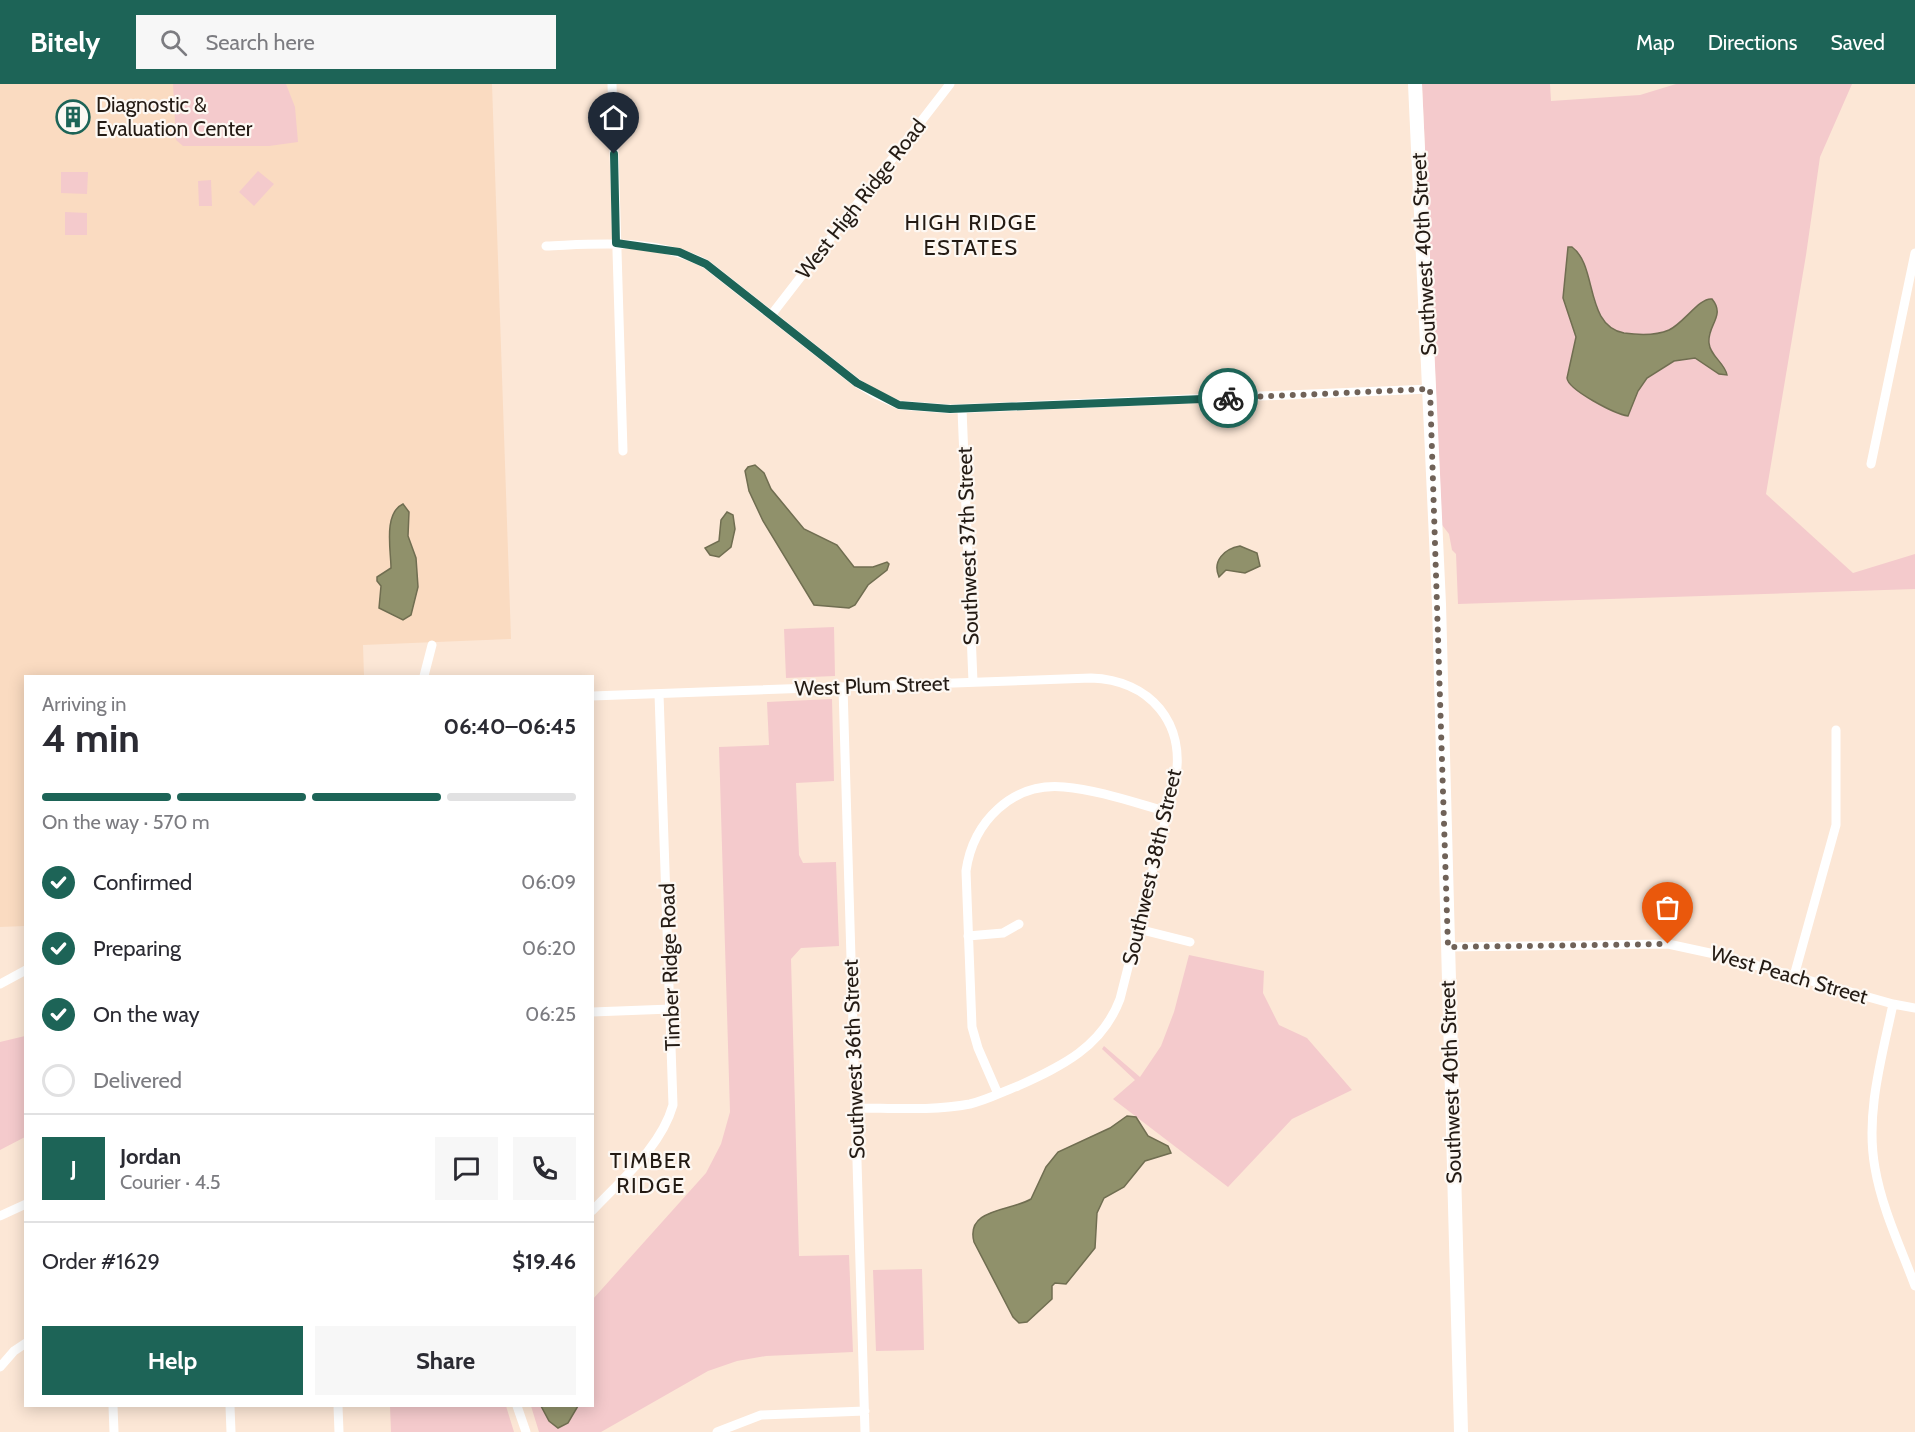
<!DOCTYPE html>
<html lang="en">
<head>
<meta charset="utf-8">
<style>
  body { margin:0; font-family:Cabin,sans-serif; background:#f7f7f7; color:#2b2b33; height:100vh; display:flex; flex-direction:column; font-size:22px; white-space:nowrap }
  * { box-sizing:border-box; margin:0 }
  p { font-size:20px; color:#7c7c81 }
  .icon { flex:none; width:33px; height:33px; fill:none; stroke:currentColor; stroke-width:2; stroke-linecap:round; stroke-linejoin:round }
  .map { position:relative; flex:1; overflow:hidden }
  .details { position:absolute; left:24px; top:591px; width:570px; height:732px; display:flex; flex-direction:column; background:#fff; border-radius:0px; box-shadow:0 3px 15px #0003 }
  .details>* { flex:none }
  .pin { position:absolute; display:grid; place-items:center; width:51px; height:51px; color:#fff; margin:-62px -26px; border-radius:50% 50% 50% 0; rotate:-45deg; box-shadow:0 0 6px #0007 }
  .pin .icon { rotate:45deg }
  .courier { position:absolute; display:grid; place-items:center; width:60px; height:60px; margin:-30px; border:4px solid #1d6457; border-radius:50%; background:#fff; color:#222; box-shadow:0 2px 8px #0007 }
  .overview em { font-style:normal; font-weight:700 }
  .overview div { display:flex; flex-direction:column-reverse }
  .overview { display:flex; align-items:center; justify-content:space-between; height:102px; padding:0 18px }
  h1 { font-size:39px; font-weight:700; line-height:45px }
  .bar { display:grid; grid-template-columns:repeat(4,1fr); gap:9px 6px; align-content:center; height:72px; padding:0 18px }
  .bar i { height:8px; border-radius:4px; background:#e1e1e2 }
  .bar .selected { background:#1d6457 }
  .bar p { grid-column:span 4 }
  .line { display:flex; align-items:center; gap:15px; padding:0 18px; border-top:2px solid #e1e1e2 }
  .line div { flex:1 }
  .round { display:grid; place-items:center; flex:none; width:63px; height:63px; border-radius:0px; background:#f7f7f7 }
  ol { padding:0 18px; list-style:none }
  li { display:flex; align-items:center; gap:18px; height:66px }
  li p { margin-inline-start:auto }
  li .icon { padding:6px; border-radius:50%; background:#1d6457; color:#fff; stroke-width:4 }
  li:last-child { color:#7c7c81 }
  li i { width:33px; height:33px; border:3px solid #e1e1e2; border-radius:50% }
  .cta { display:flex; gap:12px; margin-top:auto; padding:12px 18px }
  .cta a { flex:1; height:69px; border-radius:0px; background:#1d6457; color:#fff; font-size:24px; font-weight:700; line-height:69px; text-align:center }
  .cta a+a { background:#f7f7f7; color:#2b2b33 }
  header { display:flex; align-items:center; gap:36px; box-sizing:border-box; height:84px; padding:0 30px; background:#1d6457; color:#fff }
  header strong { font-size:28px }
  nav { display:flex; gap:33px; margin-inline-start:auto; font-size:21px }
  .search { width:420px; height:54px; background:#f7f7f7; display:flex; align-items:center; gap:15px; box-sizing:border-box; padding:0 21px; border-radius:0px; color:#7c7c81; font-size:22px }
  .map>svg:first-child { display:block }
  .built { fill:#fadbc1 }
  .green { fill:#f4cacc }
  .water { fill:#90916b; stroke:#706e51; stroke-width:1.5 }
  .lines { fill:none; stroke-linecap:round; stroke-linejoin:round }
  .street { stroke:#fff; stroke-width:9 }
  .secondary { stroke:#fff; stroke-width:14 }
  .done { stroke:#706258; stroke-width:6; stroke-dasharray:0 10.8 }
  .route { stroke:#1d6457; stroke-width:8 }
  .labels { text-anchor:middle; stroke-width:4.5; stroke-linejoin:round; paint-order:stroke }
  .poi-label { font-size:21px; fill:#241b14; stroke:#fdf8f3; text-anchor:start }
  .street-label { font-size:21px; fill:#241b14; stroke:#fdf8f3 }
  .neighbourhood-label { font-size:22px; letter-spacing:1.5px; fill:#241b14; stroke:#fdf8f3 }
</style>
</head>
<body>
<header>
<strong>Bitely</strong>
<div class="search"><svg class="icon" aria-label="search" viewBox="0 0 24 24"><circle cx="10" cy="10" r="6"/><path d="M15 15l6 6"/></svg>Search here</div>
<nav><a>Map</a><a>Directions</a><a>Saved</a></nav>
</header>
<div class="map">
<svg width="1915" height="1348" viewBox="0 0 1915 1348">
  <rect width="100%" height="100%" fill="#fce7d6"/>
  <path class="built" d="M0,0H492L511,555L363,561L364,592H26L25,842L0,843Z"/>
  <path class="green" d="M173,0H286L295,23L298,58L269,62H183L176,56Z
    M1422,0H1550L1551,17L1640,11L1676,0H1852L1820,73L1806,171L1766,410L1853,489L1915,470V505L1458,520L1456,470L1452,466L1449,450L1442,441Z
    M258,87L274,100L254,122L239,108Z
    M61,88H88L87,110L61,109Z
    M211,96L212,122H199L198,97Z
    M65,128L87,129V151H65Z
    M834,543L835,592L786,594L784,545Z
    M832,615L834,697L796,699L799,771L803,779L836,778L839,862L801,864L791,875L799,1172L849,1171L853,1268L766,1272L737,1277L708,1287L601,1348H539L531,1322H592L593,1215L706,1089L721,1060L730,1028L719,663L769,661L767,618Z
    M1189,871L1264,887L1263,909L1279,941L1307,954L1352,1006L1292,1035L1228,1103L1113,1015L1135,996L1102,965L1104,962L1140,993L1161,962L1174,928Z
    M25,952V1053L0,1066V958Z
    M922,1185L924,1266L876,1267L873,1186Z
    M390,1322H506L514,1348H391Z"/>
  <path class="water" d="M1568,163H1572C1598,182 1584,241 1624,249C1638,251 1655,252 1669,246C1683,240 1700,213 1712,215C1726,232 1707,241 1709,259C1710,272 1725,279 1727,291L1719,290L1695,274L1674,277L1647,294L1638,307L1628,332C1615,330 1568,306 1567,294L1576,253L1563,214Z
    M755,381L764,389L771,405L804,445L837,461L854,483H873L887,478L889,480L887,486L868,501L855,521L849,524L814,521L763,437L749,407L745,387L748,383Z
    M403,420L409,428L408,452L416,474L418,503L411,531L403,536L379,524L381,502L377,497V493L391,484C391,467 383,429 403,420Z
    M727,428L733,431L735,445L731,463L719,473L710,471L705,464L719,457L721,436Z
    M1240,462L1257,469L1260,482L1245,489L1226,486L1219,493C1212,477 1224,465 1240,462Z
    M1127,1032L1136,1033L1148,1052L1168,1062L1171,1069L1145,1077L1124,1103L1104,1114L1097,1129L1095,1164L1066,1200L1055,1199L1052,1202V1215L1027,1238L1019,1239L1013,1233L974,1158C965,1124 1012,1127 1031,1115L1046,1083L1058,1068L1110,1044Z
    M541,1322H578L568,1339L558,1344L549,1337Z"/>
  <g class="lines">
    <path class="street" d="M612,0L623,367
      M546,162C601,160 656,154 706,180L857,299L875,310L899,321L950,325L1430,305
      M772,230L950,0
      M962,325L973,598
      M1871,380L1915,169
      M424,592L432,561
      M843,603L865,1348
      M592,612L1091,594C1150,596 1187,639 1175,698L1120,915C1102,963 1062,982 1018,1002C1002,1008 987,1016 970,1020C933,1027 892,1024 855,1024
      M1138,845L1190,858
      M968,852L1003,849L1019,840
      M1448,863L1668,860L1719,871L1893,920L1915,924
      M1794,892L1836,741V646
      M0,900L26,886
      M1893,920C1882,973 1865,1030 1875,1084C1882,1125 1901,1164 1915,1202
      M592,928L671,925
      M998,1010L978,964L972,943L966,787C973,738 1012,698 1064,703C1099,706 1135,719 1168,728
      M592,1127C622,1095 661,1063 673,1021L659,610
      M0,1132L26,1120
      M0,1283L14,1267L26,1259
      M113,1322L114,1348
      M230,1322L231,1348
      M338,1322L339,1348
      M517,1322L526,1348
      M717,1348L761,1331L865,1327"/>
    <path class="secondary" d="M1415,0L1439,520L1461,1348"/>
  </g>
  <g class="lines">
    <path class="done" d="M1228,314L1430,305L1448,863L1668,860"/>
    <path class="route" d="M614,70L616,159L679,168L706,180L857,299L899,321L950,325L1228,314"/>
  </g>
  <defs>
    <g id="building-ring" transform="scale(1.725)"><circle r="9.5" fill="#fdf8f3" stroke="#1d6457" stroke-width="1.5"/><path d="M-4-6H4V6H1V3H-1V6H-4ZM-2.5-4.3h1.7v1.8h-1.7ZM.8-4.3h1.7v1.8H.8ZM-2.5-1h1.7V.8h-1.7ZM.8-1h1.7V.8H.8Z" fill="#1d6457"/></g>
  </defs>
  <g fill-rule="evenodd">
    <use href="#building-ring" x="73" y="33"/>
  </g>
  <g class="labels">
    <g class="poi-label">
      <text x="96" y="28">Diagnostic &amp;<tspan x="96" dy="24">Evaluation Center</tspan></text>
    </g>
    <g class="street-label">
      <text transform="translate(861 115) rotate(-52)" y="7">West High Ridge Road</text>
      <text transform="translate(1424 170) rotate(-93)" y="7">Southwest 40th Street</text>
      <text transform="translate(968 462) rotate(-92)" y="7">Southwest 37th Street</text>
      <text transform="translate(872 602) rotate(-2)" y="7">West Plum Street</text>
      <text transform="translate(1152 783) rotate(-77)" y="7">Southwest 38th Street</text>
      <text transform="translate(670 883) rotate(-92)" y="7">Timber Ridge Road</text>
      <text transform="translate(1789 891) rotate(16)" y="7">West Peach Street</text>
      <text transform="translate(854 975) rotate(-92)" y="7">Southwest 36th Street</text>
      <text transform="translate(1451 998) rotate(-92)" y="7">Southwest 40th Street</text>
    </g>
    <g class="neighbourhood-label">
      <text x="971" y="146">HIGH RIDGE<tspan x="971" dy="25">ESTATES</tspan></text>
      <text x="651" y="1084">TIMBER<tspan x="651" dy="25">RIDGE</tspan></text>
    </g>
  </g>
</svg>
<div class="pin" style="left:1668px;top:860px;background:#ea580c"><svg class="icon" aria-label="bag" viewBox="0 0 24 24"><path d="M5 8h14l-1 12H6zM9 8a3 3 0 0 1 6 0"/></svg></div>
<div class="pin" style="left:614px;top:70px;background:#1f2937"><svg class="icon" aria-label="home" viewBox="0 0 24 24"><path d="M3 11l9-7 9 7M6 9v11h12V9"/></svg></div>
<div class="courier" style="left:1228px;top:314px"><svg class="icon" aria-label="bike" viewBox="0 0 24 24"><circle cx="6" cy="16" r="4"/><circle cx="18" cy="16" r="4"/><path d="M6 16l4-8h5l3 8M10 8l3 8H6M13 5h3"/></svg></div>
<section class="details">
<div class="overview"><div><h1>4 min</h1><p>Arriving in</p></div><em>06:40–06:45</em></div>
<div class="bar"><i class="selected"></i><i class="selected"></i><i class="selected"></i><i></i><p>On the way · 570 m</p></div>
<ol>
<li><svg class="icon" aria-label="check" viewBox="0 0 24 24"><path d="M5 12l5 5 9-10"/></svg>Confirmed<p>06:09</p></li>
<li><svg class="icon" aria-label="check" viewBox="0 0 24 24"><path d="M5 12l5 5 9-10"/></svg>Preparing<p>06:20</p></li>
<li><svg class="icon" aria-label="check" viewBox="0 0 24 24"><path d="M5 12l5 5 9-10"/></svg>On the way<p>06:25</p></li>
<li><i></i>Delivered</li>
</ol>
<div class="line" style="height:108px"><b class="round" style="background:#1d6457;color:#fff">J</b><div><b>Jordan</b><p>Courier · 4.5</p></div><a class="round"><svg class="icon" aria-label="chat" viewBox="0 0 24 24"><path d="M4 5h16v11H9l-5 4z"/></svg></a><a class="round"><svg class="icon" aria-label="phone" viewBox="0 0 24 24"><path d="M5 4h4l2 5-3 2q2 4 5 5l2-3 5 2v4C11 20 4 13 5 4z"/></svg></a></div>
<div class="line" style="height:78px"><div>Order #1629</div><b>$19.46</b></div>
<div class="cta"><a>Help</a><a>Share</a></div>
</section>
</div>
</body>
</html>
